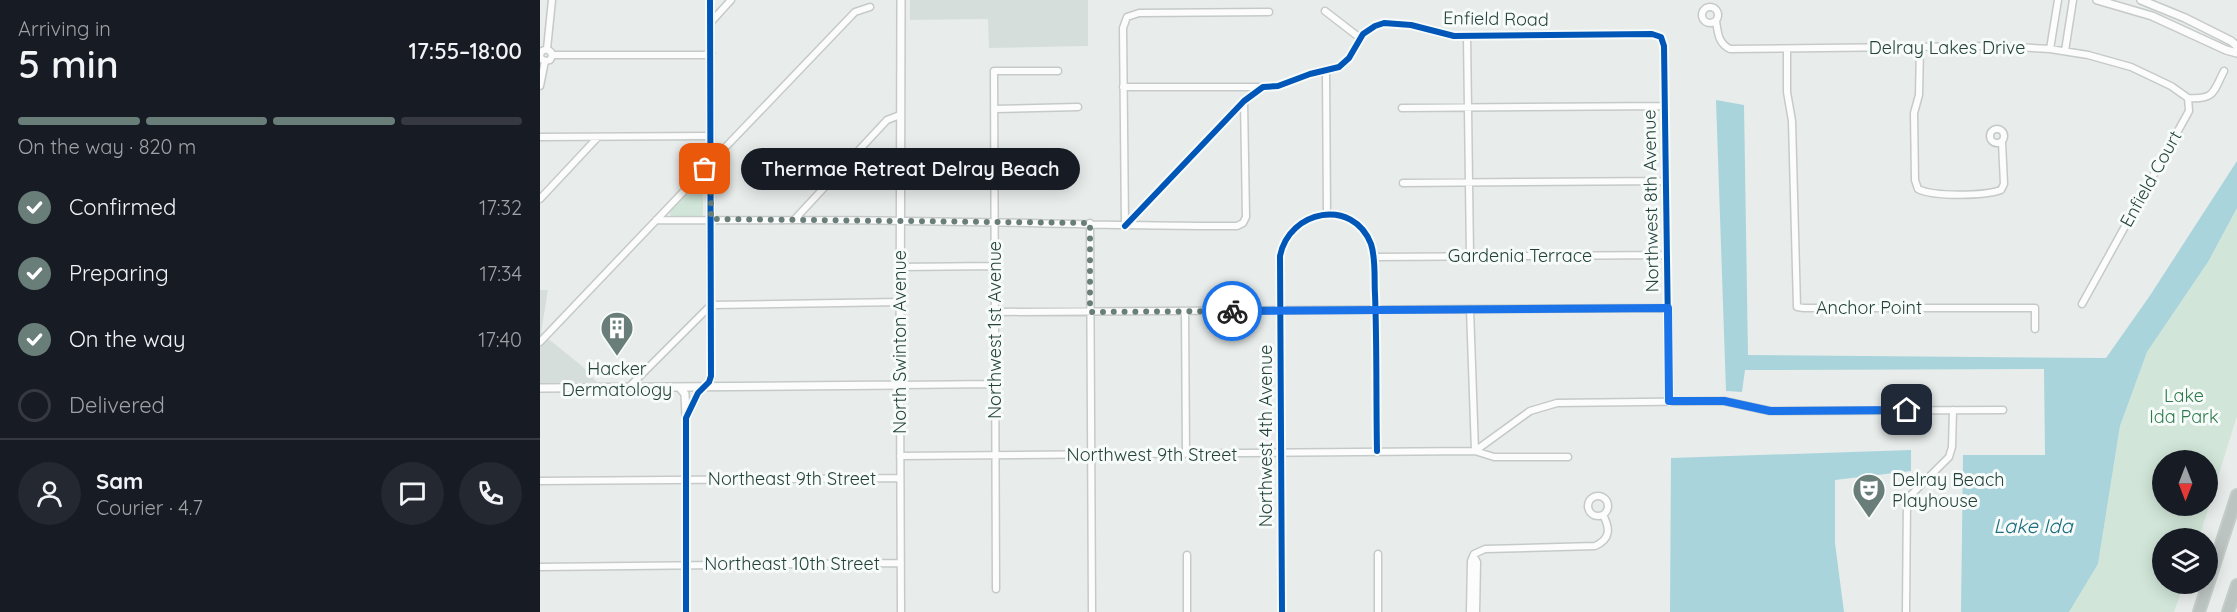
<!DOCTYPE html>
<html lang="en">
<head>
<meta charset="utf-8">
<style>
  body { margin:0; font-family:Quicksand,sans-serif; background:#242831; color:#f1f3f6; height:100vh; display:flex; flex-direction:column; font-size:22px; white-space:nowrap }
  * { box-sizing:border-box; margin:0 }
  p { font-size:20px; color:#9ea1a6 }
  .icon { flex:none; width:33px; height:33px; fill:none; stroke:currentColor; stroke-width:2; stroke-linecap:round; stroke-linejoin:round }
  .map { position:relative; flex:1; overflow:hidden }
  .panel { display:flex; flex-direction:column; background:#171b24; width:540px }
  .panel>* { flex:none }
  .needle { width:39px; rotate:180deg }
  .fabs { position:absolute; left:1612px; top:450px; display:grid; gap:12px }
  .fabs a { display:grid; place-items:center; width:66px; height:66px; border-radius:50%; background:#171b24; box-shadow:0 3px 15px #0003; font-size:30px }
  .pin { position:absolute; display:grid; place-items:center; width:51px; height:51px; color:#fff; margin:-26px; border-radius:12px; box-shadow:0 3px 9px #0006 }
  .courier { position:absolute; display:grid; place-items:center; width:60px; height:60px; margin:-30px; border:4px solid #1a73e8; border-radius:50%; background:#fff; color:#222; box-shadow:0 2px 8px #0007 }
  .bubble { position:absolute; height:42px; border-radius:21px; background:#171b24; box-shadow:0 3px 15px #0003; font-size:20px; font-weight:600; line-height:42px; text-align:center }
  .headline em { font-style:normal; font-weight:600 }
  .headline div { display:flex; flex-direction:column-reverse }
  .headline { display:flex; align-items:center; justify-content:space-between; height:102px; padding:0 18px }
  h1 { font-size:39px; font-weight:600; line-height:45px }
  .bar { display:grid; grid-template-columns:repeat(4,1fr); gap:9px 6px; align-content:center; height:72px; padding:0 18px }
  .bar i { height:8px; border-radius:4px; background:#363941 }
  .bar .selected { background:#697e78 }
  .bar p { grid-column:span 4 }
  .line { display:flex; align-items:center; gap:15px; padding:0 18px; border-top:2px solid #363941 }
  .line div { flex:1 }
  .round { display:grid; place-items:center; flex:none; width:63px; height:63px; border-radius:32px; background:#242831 }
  ol { padding:0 18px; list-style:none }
  li { display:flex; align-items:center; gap:18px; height:66px }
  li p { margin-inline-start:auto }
  li .icon { padding:6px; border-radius:50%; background:#697e78; color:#fff; stroke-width:4 }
  li:last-child { color:#9ea1a6 }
  li i { width:33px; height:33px; border:3px solid #363941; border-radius:50% }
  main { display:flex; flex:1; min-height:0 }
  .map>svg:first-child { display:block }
  .built { fill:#d6dedb }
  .green { fill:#d1e6d8; fill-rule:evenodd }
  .water { fill:#a9d4db }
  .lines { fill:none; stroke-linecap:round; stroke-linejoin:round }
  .minor-casing { stroke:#c5cac8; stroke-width:9 }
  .tertiary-casing { stroke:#c5cac8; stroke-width:10 }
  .motorway-casing { stroke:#c3ccc9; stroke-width:14 }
  .minor { stroke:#fcfcfc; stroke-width:6 }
  .tertiary { stroke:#fcfcfc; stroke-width:7 }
  .motorway { stroke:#bcc4c2; stroke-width:10 }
  .cycleway-casing { stroke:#f7fbf9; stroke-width:10 }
  .cycleway { stroke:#0057b8; stroke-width:6 }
  .done { stroke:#697e78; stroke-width:6; stroke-dasharray:0 10.8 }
  .route { stroke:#1a73e8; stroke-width:8 }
  .labels { text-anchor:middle; stroke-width:6; stroke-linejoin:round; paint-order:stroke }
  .street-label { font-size:18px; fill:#24423a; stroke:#f7fbf9 }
  .poi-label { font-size:18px; fill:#24423a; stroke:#f7fbf9 }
  .park-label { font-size:18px; fill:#2d7a4b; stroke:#f7fbf9 }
  .water-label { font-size:20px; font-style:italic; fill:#1c6f80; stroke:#f7fbf9 }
</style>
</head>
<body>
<main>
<section class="panel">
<div class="headline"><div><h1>5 min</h1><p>Arriving in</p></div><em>17:55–18:00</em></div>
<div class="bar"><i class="selected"></i><i class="selected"></i><i class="selected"></i><i></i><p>On the way · 820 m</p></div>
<ol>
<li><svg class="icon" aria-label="check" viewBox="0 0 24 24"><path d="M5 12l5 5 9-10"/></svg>Confirmed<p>17:32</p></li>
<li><svg class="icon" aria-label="check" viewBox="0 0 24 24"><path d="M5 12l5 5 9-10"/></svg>Preparing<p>17:34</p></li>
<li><svg class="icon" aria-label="check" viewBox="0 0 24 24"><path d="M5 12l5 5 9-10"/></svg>On the way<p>17:40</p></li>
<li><i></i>Delivered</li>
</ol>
<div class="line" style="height:108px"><a class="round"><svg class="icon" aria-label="person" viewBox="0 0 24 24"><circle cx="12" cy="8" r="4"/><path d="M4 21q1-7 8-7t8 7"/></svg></a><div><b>Sam</b><p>Courier · 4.7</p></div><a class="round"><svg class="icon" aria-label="chat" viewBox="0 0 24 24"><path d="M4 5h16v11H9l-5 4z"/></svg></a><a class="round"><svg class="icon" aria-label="phone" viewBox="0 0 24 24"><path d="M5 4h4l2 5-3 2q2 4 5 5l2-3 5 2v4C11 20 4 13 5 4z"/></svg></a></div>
</section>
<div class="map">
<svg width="1697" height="612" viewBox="0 0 1697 612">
  <rect width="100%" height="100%" fill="#e8edeb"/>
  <path class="built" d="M370,0H548V46L449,48L448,19L370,20Z
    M0,290H8L1,333L42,366L57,382L0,383Z"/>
  <path class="green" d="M160,184L163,185V215L159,217L131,216L129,212L155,185Z
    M1697,208V416L1659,538H1623V584H1644L1634,612H1529L1558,564L1580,426L1607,352L1668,262ZM1623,460H1668V506H1623Z"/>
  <path class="water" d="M1176,100L1204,105L1208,355L1566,358L1609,297L1697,161V208L1668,262L1607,352L1580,426L1558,564L1529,612H1421L1423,455H1505L1504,369L1205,370L1202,392L1186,391Z
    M1371,450V471L1295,480V543L1304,612H1130L1131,458Z"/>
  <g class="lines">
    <g class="minor-casing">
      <path id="minor" d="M1162 15a8 8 0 1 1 16 0a8 8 0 1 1-16 0Z
        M785,11L820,38
        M1176,21C1178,33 1178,43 1190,49L1456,46L1510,49L1548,55L1591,67L1631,86L1648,98
        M171,22L191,0
        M927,36L930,256
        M1380,47L1379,95L1374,113L1375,180L1378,189C1394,197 1444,196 1461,190L1464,184L1462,142
        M7,49L2,51L0,55L1,59L5,61L10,60L12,56L11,52L7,49L12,0
        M1247,49V92L1252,121L1257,307L1264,308H1495V329
        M1510,49L1518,0
        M1525,51L1533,0
        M12,55H164L171,53
        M786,71L787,215
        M0,86L5,61
        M583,87H723
        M1648,98C1675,100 1673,92 1684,71
        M862,108L1125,106
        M455,109L538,107
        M1450 136a7 7 0 1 1 14 0a7 7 0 1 1-14 0Z
        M0,137L171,136
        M863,183L1126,181
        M0,199L58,137
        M116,220C198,221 279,219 361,221C473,222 585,226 697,226L703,223L706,217L704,101
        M254,220L347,120L360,115
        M550,223L552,612
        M585,226L704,101L723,87L738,86L770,74L799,67L809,58L823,34L835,26L844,23L871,25L914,36L1112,34L1121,37L1124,46L1129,401
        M585,226L583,28L587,17L599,13L729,12
        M833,257L1127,255
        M360,267L455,266
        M1542,304L1649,111L1648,98
        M930,309L935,451
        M645,311L646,454
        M455,312L1128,308
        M0,342L165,169L171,160L177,156L315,12L330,7
        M89,387L171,305L360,302
        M935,451L990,411L1017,403L1184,401L1230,411L1463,410
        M360,456L935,451L954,457H1028
        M0,481L360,478
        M1048 506a10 10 0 1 1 20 0a10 10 0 1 1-20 0Z
        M838,554V612
        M647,555V612
        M934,557L937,562L936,612
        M0,567L361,563
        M456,589L454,71H518
        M361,612L360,385L455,384
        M742,612L740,256C749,210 813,197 831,244C836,259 834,278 835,294C837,346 836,399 837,451
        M930,612L931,561L934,554L945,549L1055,546C1071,539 1070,528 1063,515
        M1366,612L1367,499L1409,457L1412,447L1413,410"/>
    </g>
    <g class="tertiary-casing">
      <path id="tertiary" d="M1557,0L1612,16L1686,50L1697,53
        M1601,0L1645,18L1691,41L1697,46
        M0,388L360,385L361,0
        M140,388L145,394L146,416
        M146,612V418L158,393L169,382L171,376L170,0"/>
    </g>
    <g class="motorway-casing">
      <path id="motorway" d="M1659,612L1697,495
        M1688,612L1697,585"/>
    </g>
    <use href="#minor" class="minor"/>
    <use href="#tertiary" class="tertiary"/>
    <use href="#motorway" class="motorway"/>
    <g class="cycleway-casing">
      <path id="cycleway" d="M585,226L704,101L723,87L738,86L770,74L799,67L809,58L823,34L835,26L844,23L871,25L914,36L1112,34L1121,37L1124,46L1129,401
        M146,612V418L158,393L169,382L171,376L170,0
        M742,612L740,256C749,210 813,197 831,244C836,259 834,278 835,294C837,346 836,399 837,451"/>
    </g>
    <use href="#cycleway" class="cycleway"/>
  </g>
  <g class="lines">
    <path class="done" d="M165,169L171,160V219L550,223V312L692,311"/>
    <path class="route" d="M692,311L1128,308L1129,401H1184L1230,411L1367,410"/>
  </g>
  <defs>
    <g id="building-pin" transform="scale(1.725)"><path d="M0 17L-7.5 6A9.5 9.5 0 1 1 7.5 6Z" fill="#697e78" stroke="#f7fbf9"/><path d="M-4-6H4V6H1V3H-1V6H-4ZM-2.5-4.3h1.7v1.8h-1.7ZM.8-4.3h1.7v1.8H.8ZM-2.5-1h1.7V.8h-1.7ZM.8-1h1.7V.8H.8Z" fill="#fff"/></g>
    <g id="theatre-pin" transform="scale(1.725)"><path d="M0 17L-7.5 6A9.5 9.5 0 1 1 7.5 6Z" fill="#697e78" stroke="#f7fbf9"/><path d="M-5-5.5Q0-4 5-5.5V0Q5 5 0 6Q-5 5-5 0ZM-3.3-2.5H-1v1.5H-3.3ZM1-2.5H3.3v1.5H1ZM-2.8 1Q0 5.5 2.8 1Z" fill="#fff"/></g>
  </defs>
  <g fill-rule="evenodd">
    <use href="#building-pin" x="77" y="328"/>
    <use href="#theatre-pin" x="1329" y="490"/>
  </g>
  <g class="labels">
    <g class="street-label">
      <text transform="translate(956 19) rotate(1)" y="6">Enfield Road</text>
      <text x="1407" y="54">Delray Lakes Drive</text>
      <text transform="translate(1611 179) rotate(-61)" y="6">Enfield Court</text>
      <text transform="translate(1111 201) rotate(-91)" y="6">Northwest 8th Avenue</text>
      <text x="980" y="262">Gardenia Terrace</text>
      <text x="1329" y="314">Anchor Point</text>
      <text transform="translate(455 330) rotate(-90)" y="6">Northwest 1st Avenue</text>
      <text transform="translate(360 342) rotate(-90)" y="6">North Swinton Avenue</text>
      <text transform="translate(726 436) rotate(-90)" y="6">Northwest 4th Avenue</text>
      <text x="612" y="461">Northwest 9th Street</text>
      <text x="252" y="485">Northeast 9th Street</text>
      <text x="252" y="570">Northeast 10th Street</text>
    </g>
    <g class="poi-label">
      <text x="77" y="375">Hacker<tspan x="77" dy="21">Dermatology</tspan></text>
      <text x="1352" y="486" text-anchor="start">Delray Beach<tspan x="1352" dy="21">Playhouse</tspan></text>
    </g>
    <g class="park-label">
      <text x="1644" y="402">Lake<tspan x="1644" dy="21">Ida Park</tspan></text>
    </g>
    <g class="water-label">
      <text x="1493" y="533">Lake Ida</text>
    </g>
  </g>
</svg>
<div class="fabs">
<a><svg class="needle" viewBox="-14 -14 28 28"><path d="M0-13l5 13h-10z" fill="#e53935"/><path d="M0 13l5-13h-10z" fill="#9ea1a6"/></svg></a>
<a><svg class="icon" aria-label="layers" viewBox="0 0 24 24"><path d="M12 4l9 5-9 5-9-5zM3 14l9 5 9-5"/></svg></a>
</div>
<div class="pin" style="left:165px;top:169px;background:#ea580c"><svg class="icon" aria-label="bag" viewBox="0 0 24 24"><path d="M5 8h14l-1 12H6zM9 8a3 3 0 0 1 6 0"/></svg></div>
<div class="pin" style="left:1367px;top:410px;background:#1f2937"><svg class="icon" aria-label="home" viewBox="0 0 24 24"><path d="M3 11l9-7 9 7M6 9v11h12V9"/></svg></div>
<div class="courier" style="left:692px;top:311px"><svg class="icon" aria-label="bike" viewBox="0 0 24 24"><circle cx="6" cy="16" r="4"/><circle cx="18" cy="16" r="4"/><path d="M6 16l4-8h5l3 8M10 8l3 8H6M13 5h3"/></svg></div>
<div class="bubble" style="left:201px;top:148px;width:339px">Thermae Retreat Delray Beach</div>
</div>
</main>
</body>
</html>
